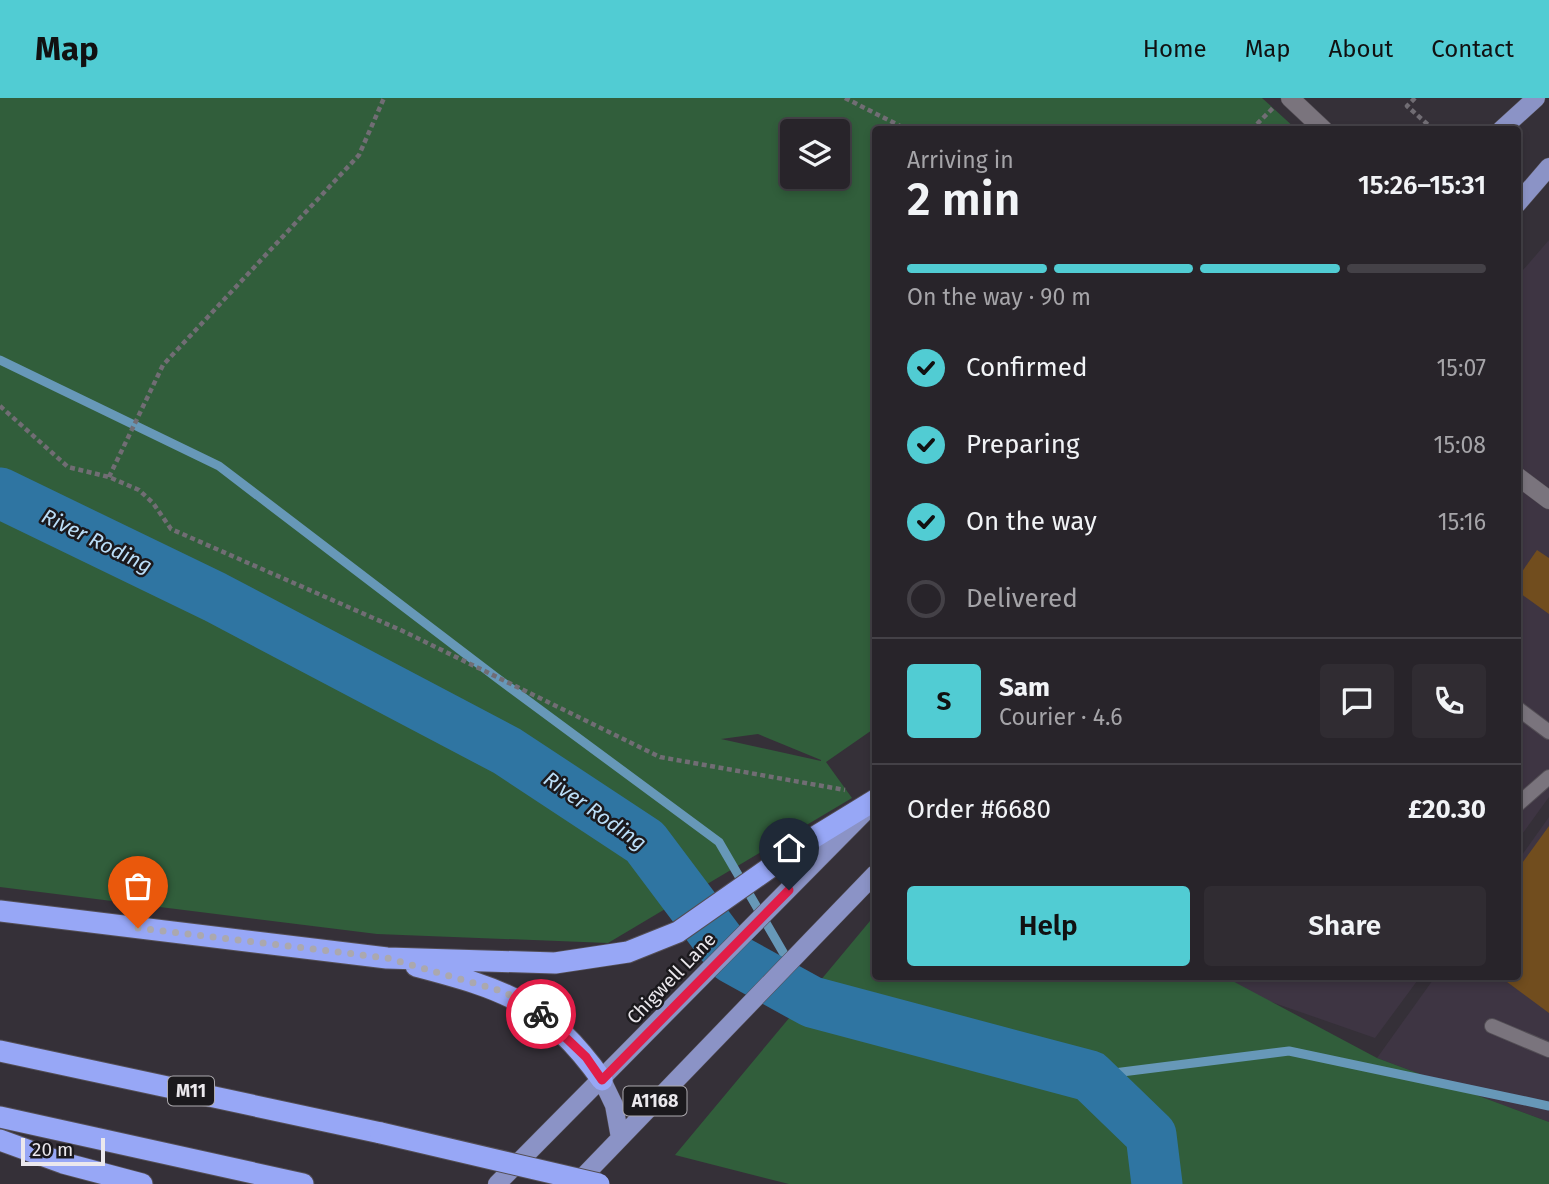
<!DOCTYPE html>
<html lang="en">
<head>
<meta charset="utf-8">
<style>
  body { margin:0; font-family:"Fira Sans",sans-serif; background:#302c32; color:#f1f3f6; height:100vh; display:flex; flex-direction:column; font-size:26px; white-space:nowrap }
  * { box-sizing:border-box; margin:0 }
  p { font-size:23px; color:#a5a4a8 }
  .icon { flex:none; width:38px; height:38px; fill:none; stroke:currentColor; stroke-width:2; stroke-linecap:round; stroke-linejoin:round }
  .map { position:relative; flex:1; overflow:hidden }
  .drawer { position:absolute; left:872px; top:28px; width:649px; height:854px; display:flex; flex-direction:column; background:#28242a; border-radius:7px; box-shadow:0 4px 10px #0003,0 0 0 2px #444147 }
  .drawer>* { flex:none }
  .buttons { position:absolute; left:780px; top:21px; display:grid; gap:14px }
  .buttons a { display:grid; place-items:center; width:70px; height:70px; border-radius:7px; background:#28242a; box-shadow:0 4px 10px #0003,0 0 0 2px #444147; font-size:35px }
  .scale { position:absolute; left:21px; bottom:18px; width:84px; box-sizing:border-box; padding-left:7px; border:4px solid #ebe8ed; border-top:0; font-size:19px; line-height:24px; white-space:nowrap; color:#ebe8ed; -webkit-text-stroke:5px #1b191d; paint-order:stroke }
  .pin { position:absolute; display:grid; place-items:center; width:60px; height:60px; color:#fff; margin:-72px -30px; border-radius:50% 50% 50% 0; rotate:-45deg; box-shadow:0 0 7px #0007 }
  .pin .icon { rotate:45deg }
  .courier { position:absolute; display:grid; place-items:center; width:70px; height:70px; margin:-35px; border:5px solid #e11d48; border-radius:50%; background:#fff; color:#222; box-shadow:0 2px 9px #0007 }
  .overview em { font-style:normal; font-weight:600 }
  .overview div { display:flex; flex-direction:column-reverse }
  .overview { display:flex; align-items:center; justify-content:space-between; height:119px; padding:0 35px }
  h1 { font-size:46px; font-weight:600; line-height:52px }
  .bar { display:grid; grid-template-columns:repeat(4,1fr); gap:10px 7px; align-content:center; height:84px; padding:0 35px }
  .bar i { height:9px; border-radius:5px; background:#444147 }
  .bar .selected { background:#51ccd3 }
  .bar p { grid-column:span 4 }
  .line { display:flex; align-items:center; gap:18px; padding:0 35px; border-top:2px solid #444147 }
  .line div { flex:1 }
  .round { display:grid; place-items:center; flex:none; width:74px; height:74px; border-radius:7px; background:#302c32 }
  ol { padding:0 35px; list-style:none }
  li { display:flex; align-items:center; gap:21px; height:77px }
  li p { margin-inline-start:auto }
  li .icon { padding:7px; border-radius:50%; background:#51ccd3; color:#111; stroke-width:4 }
  li:last-child { color:#a5a4a8 }
  li i { width:38px; height:38px; border:4px solid #444147; border-radius:50% }
  .button { display:flex; gap:14px; margin-top:auto; padding:14px 35px }
  .button a { flex:1; height:80px; border-radius:7px; background:#51ccd3; color:#111; font-size:28px; font-weight:600; line-height:80px; text-align:center }
  .button a+a { background:#302c32; color:#f1f3f6 }
  header { display:flex; align-items:center; gap:42px; box-sizing:border-box; height:98px; padding:0 35px; background:#51ccd3; color:#111 }
  header strong { font-size:33px }
  nav { display:flex; gap:38px; margin-inline-start:auto; font-size:24px }
  .map>svg:first-child { display:block }
  .built { fill:#3e3543 }
  .green { fill:#315e3b; fill-rule:evenodd }
  .lines { fill:none; stroke-linecap:round; stroke-linejoin:round }
  .stream { stroke:#6798b8; stroke-width:9 }
  .river { stroke:#2f75a2; stroke-width:51 }
  .building { fill:#714d1e }
  .lane-casing { stroke:#534e55; stroke-width:16 }
  .street-casing { stroke:#534e55; stroke-width:19 }
  .secondary-casing { stroke:#534e55; stroke-width:19 }
  .primary-casing { stroke:#534e55; stroke-width:19 }
  .highway-casing { stroke:#534e55; stroke-width:23 }
  .path { stroke:#716d74; stroke-width:4.5; stroke-dasharray:5 3.5; stroke-linecap:butt }
  .lane { stroke:#7a747d; stroke-width:14 }
  .street { stroke:#7a747d; stroke-width:18 }
  .secondary { stroke:#7a747d; stroke-width:18 }
  .primary { stroke:#8b93c6; stroke-width:18 }
  .highway { stroke:#97a7f6; stroke-width:21 }
  .highway-bridge-casing { stroke:#534e55; stroke-width:23; stroke-linecap:butt }
  .highway-bridge { stroke:#97a7f6; stroke-width:21 }
  .done { stroke:#aba8ae; stroke-width:7; stroke-dasharray:0 12.6 }
  .route { stroke:#e11d48; stroke-width:9 }
  .labels { text-anchor:middle; stroke-width:5; stroke-linejoin:round; paint-order:stroke }
  .shield { fill:#1b191d; stroke:#adaaaf; stroke-width:2 }
  .shield-label { font-size:18px; font-weight:bold; fill:#ebe8ed }
  .street-label { font-size:19px; fill:#ebe8ed; stroke:#1b191d }
  .water-label { font-size:21px; font-style:italic; fill:#baddf7; stroke:#1b191d }
</style>
</head>
<body>
<header>
<strong>Map</strong>
<nav><a>Home</a><a>Map</a><a>About</a><a>Contact</a></nav>
</header>
<div class="map">
<svg width="1549" height="1086" viewBox="0 0 1549 1086">
  <rect width="100%" height="100%" fill="#353038"/>
  <path class="built" d="M1549,142V699L1517,743V179Z
    M1549,719V1024L1377,960L1435,879L1517,878V764Z
    M1200,879H1420L1375,940Z"/>
  <path class="green" d="M0,0H1262L1296,31L875,32V630L826,664L852,700L608,845L377,836L0,789ZM838,33V79H793V33ZM758,636L821,662V663L721,641Z
    M875,817V878L1225,879L1377,960L1549,1024V1086H789L675,1057Z"/>
  <g class="lines">
    <path class="stream" d="M0,262L219,368L497,580L719,744L812,904
      M1090,978L1289,953L1549,1008"/>
    <path class="river" d="M0,395L215,499L507,653L645,744L732,860L812,904L1090,978L1151,1037L1157,1086"/>
  </g>
  <path class="building" d="M1537,452L1549,460V516L1517,493V481Z
    M1549,728V915L1499,878H1517V772Z"/>
  <g class="lines">
    <g class="lane-casing">
      <path id="lane" d="M1517,610L1549,634
        M1517,707L1549,679
        M1492,928L1549,952"/>
    </g>
    <g class="street-casing">
      <path id="street" d="M1517,378L1549,402"/>
    </g>
    <g class="secondary-casing">
      <path id="secondary" d="M1290,0L1324,32"/>
    </g>
    <g class="primary-casing">
      <path id="primary" d="M1501,32L1536,0
        M1517,106L1549,69
        M602,982L614,1007L620,1040
        M497,1086L866,713
        M576,1086L875,776"/>
    </g>
    <g class="highway-casing">
      <path id="highway" d="M0,813L387,860L555,865L628,854L678,834L808,743L875,702
        M416,868C504,891 547,905 602,982
        M0,953L381,1035
        M0,1019L303,1086
        M0,1042L63,1065L142,1086"/>
    </g>
    <path class="path" d="M845,0L908,32
      M1415,0L1407,8L1434,32
      M1251,32L1273,10
      M0,308L68,369L109,379L139,392L153,405L171,431L405,534L660,659L845,692
      M109,379L163,267L359,57L384,0"/>
    <use href="#lane" class="lane"/>
    <use href="#street" class="street"/>
    <use href="#secondary" class="secondary"/>
    <use href="#primary" class="primary"/>
    <use href="#highway" class="highway"/>
    <g class="highway-bridge-casing">
      <path id="highway-bridge" d="M381,1035L599,1086"/>
    </g>
    <use href="#highway-bridge" class="highway-bridge"/>
  </g>
  <g class="lines">
    <path class="done" d="M138,830L387,860L495,891L518,900L541,916"/>
    <path class="route" d="M541,916L586,959L602,982L789,792"/>
  </g>
  <g class="labels">
    <g class="shield">
      <rect x="168" y="978.5" width="46" height="29" rx="5"/>
      <rect x="623.5" y="988.5" width="63" height="29" rx="5"/>
    </g>
    <g class="shield-label">
      <text x="191" y="999">M11</text>
      <text x="655" y="1009">A1168</text>
    </g>
    <g class="street-label">
      <text transform="translate(671 880) rotate(-46)" y="7">Chigwell Lane</text>
    </g>
    <g class="water-label">
      <text transform="translate(97 443) rotate(26)" y="7">River Roding</text>
      <text transform="translate(595 713) rotate(35)" y="7">River Roding</text>
    </g>
  </g>
</svg>
<div class="buttons">
<a><svg class="icon" aria-label="layers" viewBox="0 0 24 24"><path d="M12 4l9 5-9 5-9-5zM3 14l9 5 9-5"/></svg></a>
</div>
<div class="scale">20 m</div>
<div class="pin" style="left:138px;top:830px;background:#ea580c"><svg class="icon" aria-label="bag" viewBox="0 0 24 24"><path d="M5 8h14l-1 12H6zM9 8a3 3 0 0 1 6 0"/></svg></div>
<div class="pin" style="left:789px;top:792px;background:#1f2937"><svg class="icon" aria-label="home" viewBox="0 0 24 24"><path d="M3 11l9-7 9 7M6 9v11h12V9"/></svg></div>
<div class="courier" style="left:541px;top:916px"><svg class="icon" aria-label="bike" viewBox="0 0 24 24"><circle cx="6" cy="16" r="4"/><circle cx="18" cy="16" r="4"/><path d="M6 16l4-8h5l3 8M10 8l3 8H6M13 5h3"/></svg></div>
<section class="drawer">
<div class="overview"><div><h1>2 min</h1><p>Arriving in</p></div><em>15:26–15:31</em></div>
<div class="bar"><i class="selected"></i><i class="selected"></i><i class="selected"></i><i></i><p>On the way · 90 m</p></div>
<ol>
<li><svg class="icon" aria-label="check" viewBox="0 0 24 24"><path d="M5 12l5 5 9-10"/></svg>Confirmed<p>15:07</p></li>
<li><svg class="icon" aria-label="check" viewBox="0 0 24 24"><path d="M5 12l5 5 9-10"/></svg>Preparing<p>15:08</p></li>
<li><svg class="icon" aria-label="check" viewBox="0 0 24 24"><path d="M5 12l5 5 9-10"/></svg>On the way<p>15:16</p></li>
<li><i></i>Delivered</li>
</ol>
<div class="line" style="height:126px"><b class="round" style="background:#51ccd3;color:#111">S</b><div><b>Sam</b><p>Courier · 4.6</p></div><a class="round"><svg class="icon" aria-label="chat" viewBox="0 0 24 24"><path d="M4 5h16v11H9l-5 4z"/></svg></a><a class="round"><svg class="icon" aria-label="phone" viewBox="0 0 24 24"><path d="M5 4h4l2 5-3 2q2 4 5 5l2-3 5 2v4C11 20 4 13 5 4z"/></svg></a></div>
<div class="line" style="height:91px"><div>Order #6680</div><b>£20.30</b></div>
<div class="button"><a>Help</a><a>Share</a></div>
</section>
</div>
</body>
</html>
